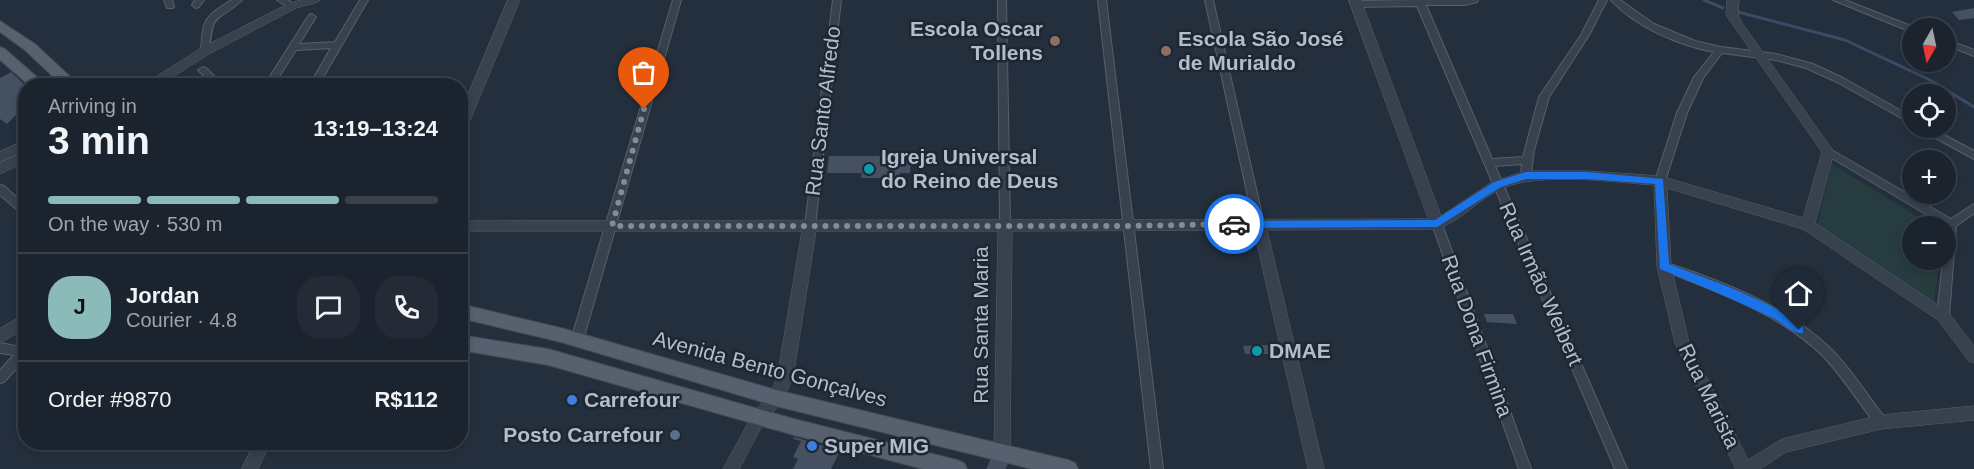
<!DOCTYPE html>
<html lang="en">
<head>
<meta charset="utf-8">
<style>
  body { margin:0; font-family:Arial,sans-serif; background:#242b36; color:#f1f3f6; height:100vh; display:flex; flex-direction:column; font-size:22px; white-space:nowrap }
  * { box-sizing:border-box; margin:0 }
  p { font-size:20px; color:#a0a4aa }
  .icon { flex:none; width:33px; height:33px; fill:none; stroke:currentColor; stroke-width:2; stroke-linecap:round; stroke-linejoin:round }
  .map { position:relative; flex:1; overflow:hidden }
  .details { position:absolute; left:18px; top:78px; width:450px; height:372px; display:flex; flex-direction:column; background:#1b232e; border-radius:24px; box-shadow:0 3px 9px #0003,0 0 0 2px #39404a }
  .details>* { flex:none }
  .needle { width:39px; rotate:189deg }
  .buttons { position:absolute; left:1902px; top:18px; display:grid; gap:12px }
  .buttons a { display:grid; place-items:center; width:54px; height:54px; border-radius:50%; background:#1b232e; box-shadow:0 3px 9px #0003,0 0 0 2px #39404a; font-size:30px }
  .pin { position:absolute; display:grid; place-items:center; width:51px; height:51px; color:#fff; margin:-62px -26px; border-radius:50% 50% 50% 0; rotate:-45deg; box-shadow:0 0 6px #0007 }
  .pin .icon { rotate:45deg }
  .courier { position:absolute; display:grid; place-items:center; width:60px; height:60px; margin:-30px; border:4px solid #1a73e8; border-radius:50%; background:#fff; color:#222; box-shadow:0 2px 8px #0007 }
  .head em { font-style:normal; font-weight:600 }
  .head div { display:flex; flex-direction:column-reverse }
  .head { display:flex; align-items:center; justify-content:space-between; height:102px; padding:0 30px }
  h1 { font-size:39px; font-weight:600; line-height:45px }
  .bar { display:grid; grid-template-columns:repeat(4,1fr); gap:9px 6px; align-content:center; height:72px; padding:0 30px }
  .bar i { height:8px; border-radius:4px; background:#39404a }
  .bar .active { background:#8bbbb9 }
  .bar p { grid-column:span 4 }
  .line { display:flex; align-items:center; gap:15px; padding:0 30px; border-top:2px solid #39404a }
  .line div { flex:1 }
  .round { display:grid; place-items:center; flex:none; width:63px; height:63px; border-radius:24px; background:#242b36 }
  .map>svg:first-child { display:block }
  .green { fill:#263c3f }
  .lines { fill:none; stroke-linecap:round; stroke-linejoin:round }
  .stream { stroke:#394c67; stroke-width:3 }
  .building { fill:#455162 }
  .minor-casing { stroke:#565f6c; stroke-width:2 }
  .tertiary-casing { stroke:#565f6c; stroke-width:1 }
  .secondary-casing { stroke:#565f6c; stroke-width:1 }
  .primary-casing { stroke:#414a57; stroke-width:2 }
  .minor { fill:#38414e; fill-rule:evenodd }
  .tertiary { fill:#38414e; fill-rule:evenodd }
  .secondary { fill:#465061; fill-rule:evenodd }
  .primary { fill:#56606e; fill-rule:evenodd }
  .route { fill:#1a73e8 }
  .done { stroke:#828b98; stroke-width:6; stroke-dasharray:0 10.8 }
  .education-dot { fill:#8d6e63; stroke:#1d2633; stroke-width:2 }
  .culture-dot { fill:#0f9aa8; stroke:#1d2633; stroke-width:2 }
  .shop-dot { fill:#3f7fe0; stroke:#1d2633; stroke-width:2 }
  .service-dot { fill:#5c6f8a; stroke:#1d2633; stroke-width:2 }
  .labels { text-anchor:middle; stroke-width:5; stroke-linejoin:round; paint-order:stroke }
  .poi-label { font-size:21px; font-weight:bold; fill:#b4bcc9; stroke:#1d2633; text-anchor:start }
  .street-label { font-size:21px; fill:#b4bcc9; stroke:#1d2633 }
</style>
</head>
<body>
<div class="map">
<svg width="1974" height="469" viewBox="0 0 1974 469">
  <rect width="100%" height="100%" fill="#242f3e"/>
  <path class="green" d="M1832,164L1932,226H1912V260H1939L1934,303L1817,225Z"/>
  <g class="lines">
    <path class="stream" d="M1704,0L1723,8
      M1738,12L1845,40L1930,80L1974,107"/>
  </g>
  <path class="building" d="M1974,8V18L1959,20L1952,12Z
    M11,72L26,86V105L7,124L0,119V78Z
    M829,156H911L910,173H900L899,178H861L862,173H827Z
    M1484,314H1513L1517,324L1487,322Z
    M1269,345L1271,354H1245L1243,346Z
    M794,437L840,451L831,469H793L798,459L793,457L801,441L793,439Z"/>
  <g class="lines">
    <g class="minor-casing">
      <path id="minor" d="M164,0H172L174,6L173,8H167Z
        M195,0H204L199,7L196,8L192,5Z
        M232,0H242C216,24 213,9 209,51L205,54L202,53L201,51C203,19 204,17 232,0Z
        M277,0H288L296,6L295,8H289Z
        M360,0H368L318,86H309L331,48L296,50L273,86H264L309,15L312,14L316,17L299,44L335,42Z
        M673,0H681L583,340L581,343L577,345L573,343L571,340Z
        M833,0H841L815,226L810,230L805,226Z
        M998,0H1006L1010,225L1005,229L1000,225Z
        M1098,0H1106L1163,469H1151Z
        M1205,0H1213L1264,224L1259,228L1254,224Z
        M1415,0H1478L1477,2L1465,5H1426L1492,159L1523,157L1539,97L1581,35L1599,0H1607L1589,35L1549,97L1534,150L1530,179L1526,180L1521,176L1522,164L1495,166L1627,469H1615L1417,6L1357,7L1353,4L1357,1Z
        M1611,0H1620L1654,24L1695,41L1721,47L1776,54L1813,64L1843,78L1912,117V124L1837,82L1806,68L1776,60L1722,53L1703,78L1687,113L1665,181L1660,185L1656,184L1655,181L1677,113L1694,77L1714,52C1678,45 1636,27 1611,0Z
        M1833,0H1845L1916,28H1912V32L1909,31Z
        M1946,39L1974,50V56L1946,45Z
        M203,67L206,68L224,86H214L198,70Z
        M143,78L146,79L152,86H142L138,81Z
        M1919,128H1931L1974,151V159L1921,130Z
        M1828,148L1951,219L1974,204V213L1956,226L1949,316L1947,319L1943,321L1939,319L1937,316L1943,260H1946V226L1825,154L1823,152L1825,150Z
        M0,185L4,186L26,206V217L0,195Z
        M1437,220L1442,224L1531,469H1519L1432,224Z
        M1664,262C1722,281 1787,306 1831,349C1852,370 1867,395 1885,418L1887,422L1885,426L1881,427L1877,426C1859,403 1843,377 1823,356C1778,312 1717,292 1660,269L1659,266L1660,263Z
        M0,343L21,347L26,345V358L4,382L0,383V370L14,355L0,353Z"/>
    </g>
    <g class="tertiary-casing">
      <path id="tertiary" d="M301,0H320L318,2L296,8L209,54L158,86H142L201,48L288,4Z
        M508,0H520L466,130L460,134V114Z
        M1349,0H1361L1441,216L1492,182L1526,171H1588L1660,176L1803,218L1822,152L1726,15L1727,0H1739L1738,15L1742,23L1834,152L1815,223L1948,312L1974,346V363L1969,361L1938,320L1803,229L1667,188L1671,266L1689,343L1748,460L1782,439L1881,415L1974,406V420L1881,429L1786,452L1760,469H1736L1675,343L1657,266L1654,185C1612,182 1541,172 1503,188C1479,198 1462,221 1437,229L1267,230L1324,469H1308L1254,230L1012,231L1010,454L1008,459L1002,461L996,459L994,454L998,231H816L793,378L781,403L764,422L739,469H723L754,412L770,394L777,378L802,231H460V221L1428,219Z
        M26,140V150L0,162V152Z
        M26,151V161L0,174V163Z
        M26,314V328L0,343V329Z
        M255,442H271L258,469H242Z"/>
    </g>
    <g class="secondary-casing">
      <path id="secondary" d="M1002,446L1008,448L1011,454L1005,469H987L996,448Z"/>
    </g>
    <g class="primary-casing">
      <path id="primary" d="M0,21L35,44L80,86H63L25,50L0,32Z
        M0,47L5,49L47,86H30L0,60Z
        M460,304L561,328L776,390L1068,460L1075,463L1078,469H1032L776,406L561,342L460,318Z
        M460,335L548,349L794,419L957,460L964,463L967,469H923L794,435L548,365L460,350Z"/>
    </g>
    <use href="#minor" class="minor"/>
    <use href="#tertiary" class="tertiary"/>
    <use href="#secondary" class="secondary"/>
    <use href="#primary" class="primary"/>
  </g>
  <path class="route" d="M1526,172H1588L1663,179L1669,264C1712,281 1767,298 1803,327V333C1793,335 1781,321 1771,317C1735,300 1698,284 1660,269L1655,184L1588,179H1526L1501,187L1437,227L1234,228L1229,224L1234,221L1435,220L1494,182Z"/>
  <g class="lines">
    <path class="done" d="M644,109L612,226H1127L1234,224"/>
  </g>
  <g class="education-dot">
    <circle cx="1055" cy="41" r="6"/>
    <circle cx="1166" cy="51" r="6"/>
  </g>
  <g class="culture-dot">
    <circle cx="869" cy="169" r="6"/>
    <circle cx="1257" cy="351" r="6"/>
  </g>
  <g class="shop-dot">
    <circle cx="572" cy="400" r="6"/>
    <circle cx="812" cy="446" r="6"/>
  </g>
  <circle class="service-dot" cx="675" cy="435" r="6"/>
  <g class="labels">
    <g class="poi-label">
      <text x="1043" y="36" text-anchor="end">Escola Oscar<tspan x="1043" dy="24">Tollens</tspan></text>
      <text x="1178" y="46">Escola São José<tspan x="1178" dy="24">de Murialdo</tspan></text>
      <text x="881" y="164">Igreja Universal<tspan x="881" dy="24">do Reino de Deus</tspan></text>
      <text x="1269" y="358">DMAE</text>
      <text x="584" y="407">Carrefour</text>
      <text x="663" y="442" text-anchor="end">Posto Carrefour</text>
      <text x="824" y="453">Super MIG</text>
    </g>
    <g class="street-label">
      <text transform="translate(823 111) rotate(-83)" y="7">Rua Santo Alfredo</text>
      <text transform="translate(1541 284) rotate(66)" y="7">Rua Irmão Weibert</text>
      <text transform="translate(981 325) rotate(-90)" y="7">Rua Santa Maria</text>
      <text transform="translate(1477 336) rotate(70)" y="7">Rua Dona Firmina</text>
      <text transform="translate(770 369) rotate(15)" y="7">Avenida Bento Gonçalves</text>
      <text transform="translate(1709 396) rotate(64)" y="7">Rua Marista</text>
    </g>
  </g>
</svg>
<div class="buttons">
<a><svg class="needle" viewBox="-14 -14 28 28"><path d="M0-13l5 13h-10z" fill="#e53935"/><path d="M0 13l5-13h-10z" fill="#a0a4aa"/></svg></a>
<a><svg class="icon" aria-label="locate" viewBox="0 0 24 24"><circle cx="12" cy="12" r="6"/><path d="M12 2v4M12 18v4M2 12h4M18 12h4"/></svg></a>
<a>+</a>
<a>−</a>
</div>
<div class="pin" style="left:644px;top:109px;background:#ea580c"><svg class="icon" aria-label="bag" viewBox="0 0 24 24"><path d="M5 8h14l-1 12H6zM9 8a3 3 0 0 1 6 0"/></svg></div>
<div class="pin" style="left:1799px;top:330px;background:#1f2937"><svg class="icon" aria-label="home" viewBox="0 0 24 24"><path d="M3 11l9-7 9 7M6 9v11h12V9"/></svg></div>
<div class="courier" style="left:1234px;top:224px"><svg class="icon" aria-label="car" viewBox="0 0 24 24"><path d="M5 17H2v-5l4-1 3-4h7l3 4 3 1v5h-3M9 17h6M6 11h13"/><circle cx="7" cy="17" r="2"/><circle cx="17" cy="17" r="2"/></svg></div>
<section class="details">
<div class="head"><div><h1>3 min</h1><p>Arriving in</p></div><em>13:19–13:24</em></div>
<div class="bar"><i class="active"></i><i class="active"></i><i class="active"></i><i></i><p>On the way · 530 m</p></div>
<div class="line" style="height:108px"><b class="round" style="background:#8bbbb9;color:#111">J</b><div><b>Jordan</b><p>Courier · 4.8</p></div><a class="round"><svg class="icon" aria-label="chat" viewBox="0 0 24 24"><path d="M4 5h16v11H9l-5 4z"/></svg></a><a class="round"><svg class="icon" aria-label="phone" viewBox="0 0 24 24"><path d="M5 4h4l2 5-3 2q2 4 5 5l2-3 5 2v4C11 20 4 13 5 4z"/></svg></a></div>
<div class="line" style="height:78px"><div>Order #9870</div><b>R$112</b></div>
</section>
</div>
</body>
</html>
